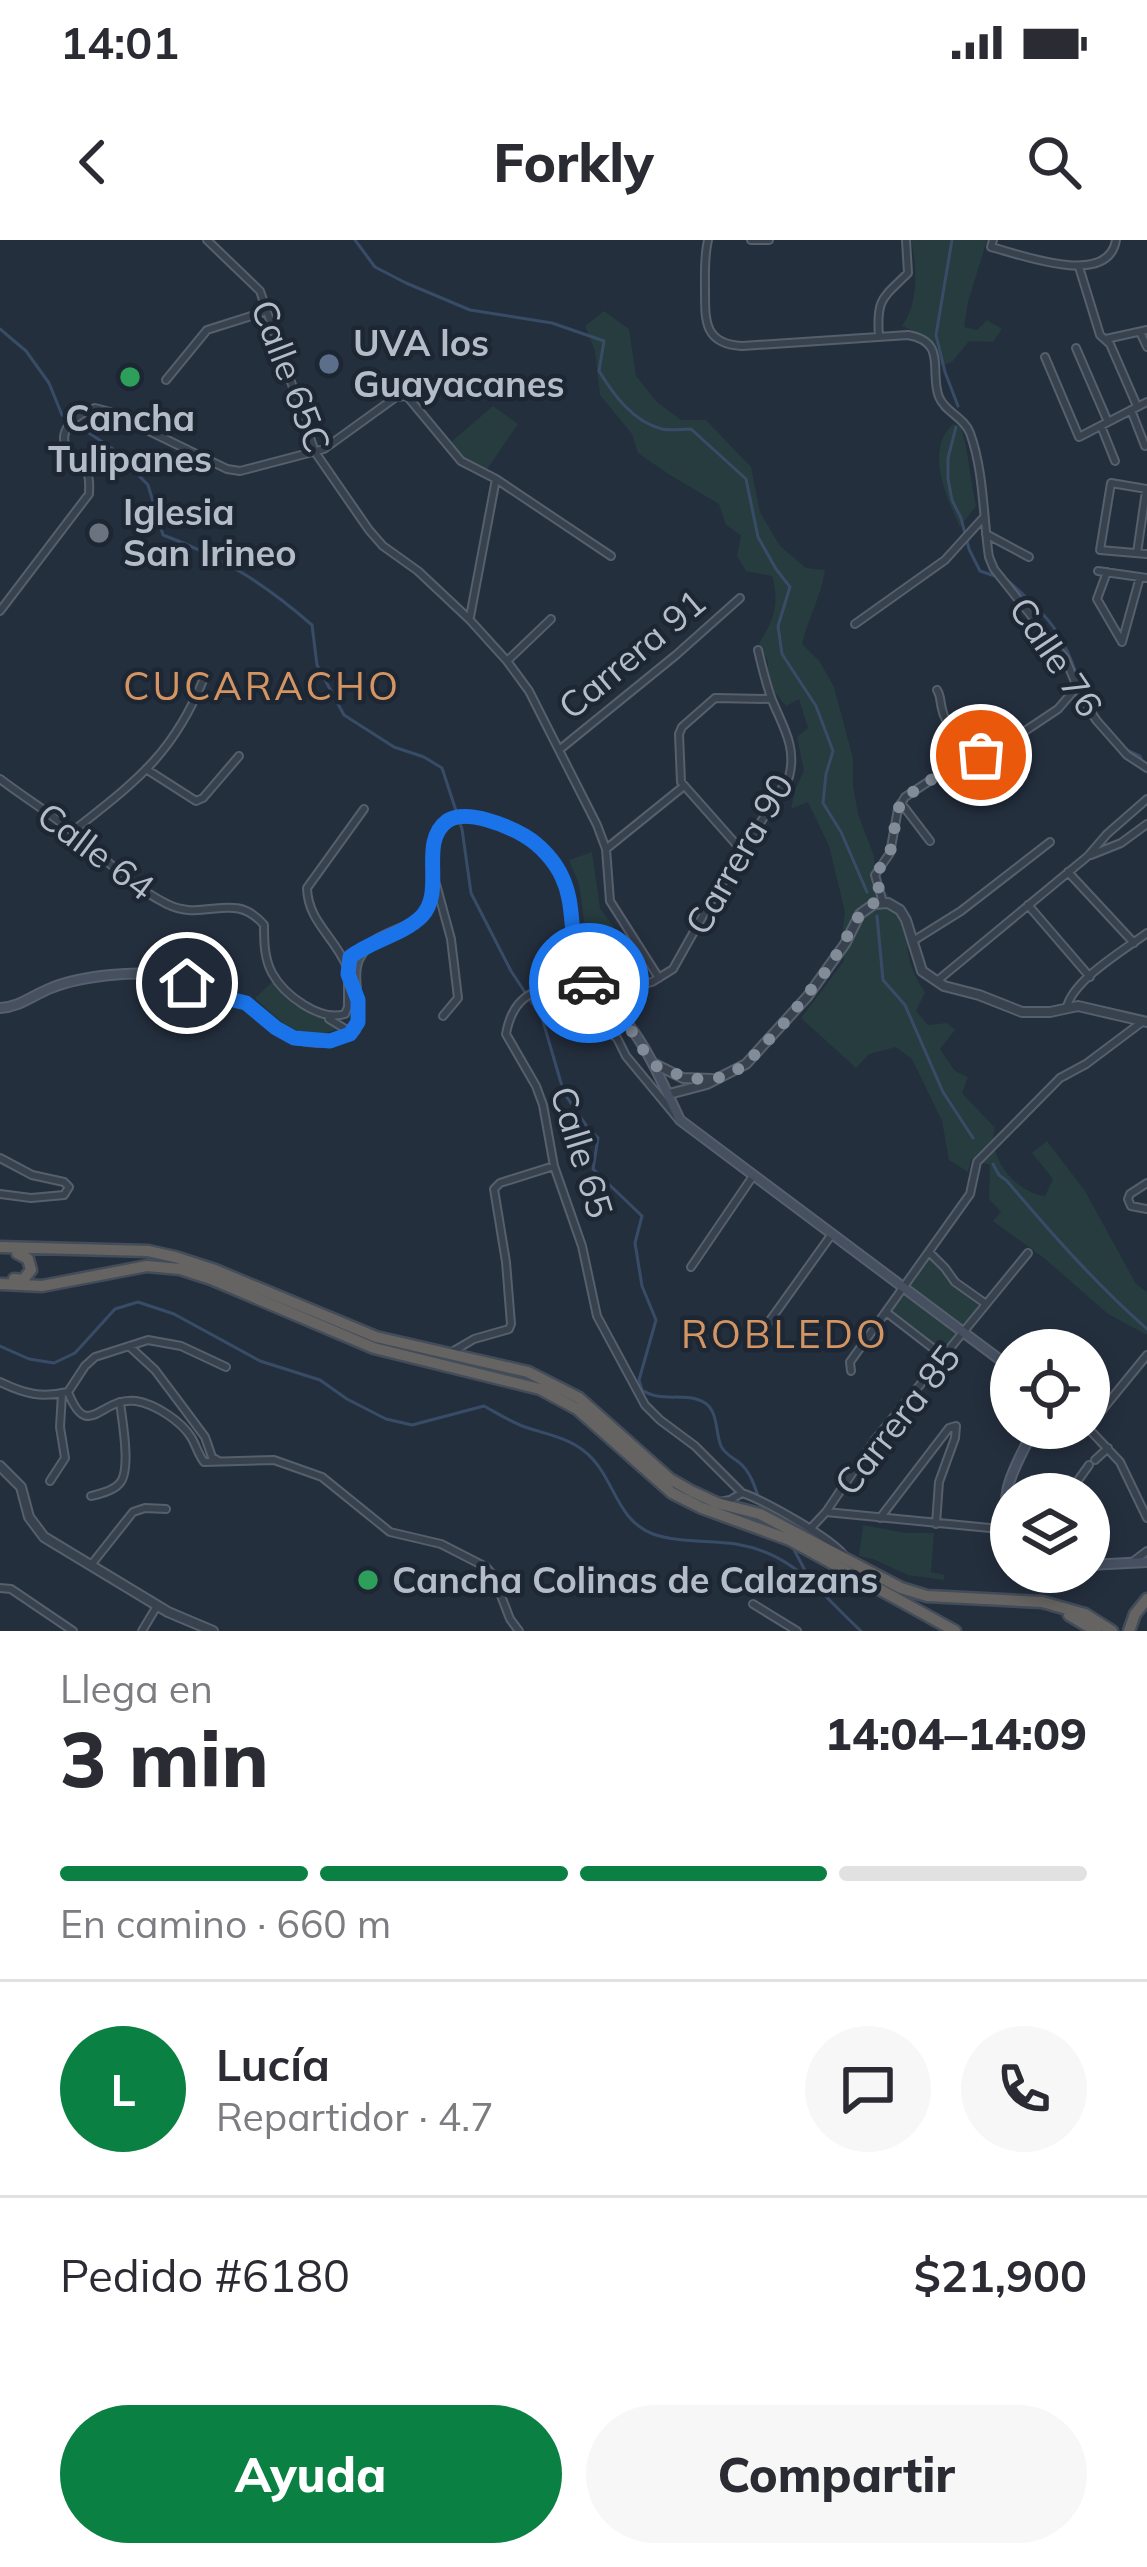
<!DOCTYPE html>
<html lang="es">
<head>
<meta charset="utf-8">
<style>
  body { margin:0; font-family:Mulish,sans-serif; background:#f7f7f7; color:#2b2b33; height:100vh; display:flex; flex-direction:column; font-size:45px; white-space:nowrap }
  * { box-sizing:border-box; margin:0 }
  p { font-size:39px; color:#7c7c81 }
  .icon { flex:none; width:66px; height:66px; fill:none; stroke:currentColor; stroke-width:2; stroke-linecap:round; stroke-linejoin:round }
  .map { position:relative; height:1391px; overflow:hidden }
  .panel { display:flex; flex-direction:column; background:#fff; flex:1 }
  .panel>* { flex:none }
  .buttons { position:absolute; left:990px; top:1089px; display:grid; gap:24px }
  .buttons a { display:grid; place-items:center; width:120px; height:120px; border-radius:50%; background:#fff; box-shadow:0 6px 18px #0003; font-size:60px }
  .pin { position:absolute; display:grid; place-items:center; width:102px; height:102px; color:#fff; margin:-51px; border:6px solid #fff; border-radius:50%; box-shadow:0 3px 12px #0007 }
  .courier { position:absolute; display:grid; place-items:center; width:120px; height:120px; margin:-60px; border:9px solid #1a73e8; border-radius:50%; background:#fff; color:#222; box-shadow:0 3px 15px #0007 }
  .summary em { font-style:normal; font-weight:800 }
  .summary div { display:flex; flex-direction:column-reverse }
  .summary { display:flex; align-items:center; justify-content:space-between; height:204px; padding:0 60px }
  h1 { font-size:78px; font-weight:800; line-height:90px }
  .bar { display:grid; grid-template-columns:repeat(4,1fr); gap:18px 12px; align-content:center; height:144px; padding:0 60px }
  .bar i { height:15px; border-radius:9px; background:#e1e1e2 }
  .bar .active { background:#0b8043 }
  .bar p { grid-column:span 4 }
  .line { display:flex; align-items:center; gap:30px; padding:0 60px; border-top:3px solid #e1e1e2 }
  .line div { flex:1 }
  .round { display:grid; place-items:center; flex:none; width:126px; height:126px; border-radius:63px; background:#f7f7f7 }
  .cta { display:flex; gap:24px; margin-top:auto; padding:24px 60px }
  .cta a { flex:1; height:138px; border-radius:72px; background:#0b8043; color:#fff; font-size:48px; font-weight:800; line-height:138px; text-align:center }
  .cta a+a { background:#f7f7f7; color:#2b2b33 }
  .status { display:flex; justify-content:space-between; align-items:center; height:84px; padding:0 60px; background:#fff; direction:ltr }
  .status svg { height:33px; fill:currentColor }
  header { display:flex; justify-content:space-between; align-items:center; height:156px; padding:0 60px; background:#fff; font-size:54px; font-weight:800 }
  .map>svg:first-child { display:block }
  .green { fill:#263c3f }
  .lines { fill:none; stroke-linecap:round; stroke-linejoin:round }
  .stream { stroke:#394c67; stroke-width:3 }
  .minor-casing { stroke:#565f6c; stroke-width:10 }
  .tertiary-casing { stroke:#565f6c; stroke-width:12 }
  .secondary-casing { stroke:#565f6c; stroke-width:12 }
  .trunk-casing { stroke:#434c59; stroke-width:15 }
  .minor { stroke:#38414e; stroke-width:6 }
  .tertiary { stroke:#38414e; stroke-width:8 }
  .secondary { stroke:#465061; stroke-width:8 }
  .trunk { stroke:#656462; stroke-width:10 }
  .done { stroke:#828b98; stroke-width:12; stroke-dasharray:0 21.6 }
  .route { stroke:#1a73e8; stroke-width:15 }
  .service-dot { fill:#5c6f8a; stroke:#1d2633; stroke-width:4.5 }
  .leisure-dot { fill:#2e9e5b; stroke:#1d2633; stroke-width:4.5 }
  .worship-dot { fill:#6b7280; stroke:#1d2633; stroke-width:4.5 }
  .labels { text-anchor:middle; stroke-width:9; stroke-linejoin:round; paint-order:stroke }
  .poi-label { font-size:36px; font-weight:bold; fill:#b4bcc9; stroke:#1d2633; text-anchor:start }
  .street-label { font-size:36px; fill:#b4bcc9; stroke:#1d2633 }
  .neighbourhood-label { font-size:39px; letter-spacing:3px; fill:#d59563; stroke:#1d2633 }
</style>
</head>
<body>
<div class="status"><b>14:01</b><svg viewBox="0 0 49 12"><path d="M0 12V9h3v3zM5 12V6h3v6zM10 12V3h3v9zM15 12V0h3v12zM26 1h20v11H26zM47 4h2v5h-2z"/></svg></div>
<header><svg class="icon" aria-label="back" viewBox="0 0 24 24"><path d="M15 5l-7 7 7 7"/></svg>Forkly<svg class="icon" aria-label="search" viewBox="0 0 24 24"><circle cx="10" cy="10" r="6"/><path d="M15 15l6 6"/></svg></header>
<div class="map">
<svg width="1147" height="1391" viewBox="0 0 1147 1391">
  <rect width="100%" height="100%" fill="#242f3e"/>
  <path class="green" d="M911,0H987L968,62L964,87L977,90L987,80L1002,89L993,102L969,101L952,122L940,126C933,100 926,96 902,86C919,62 917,28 911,0Z
    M604,71L629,89L636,136L657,162L681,180H706L751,227L760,272L780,306L806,328L825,330C821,357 808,378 802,404L820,422L834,447L853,518V546L858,574L874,616L875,641L908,676C905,706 907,727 925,752L916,771L928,785L947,783L955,790L940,809L955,831L968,837L962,853L995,888C986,916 1016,953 1045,956L1053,939L1032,913L1047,901L1085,951L1136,1044L1147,1052V1095L1108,1074L1044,1018L993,981L1001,972L989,959L990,925L971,919L968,932L949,920L942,881L912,819L896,807L869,814L856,828L801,778L844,721L842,695L845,672L829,606L808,562L791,569L795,550L804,531L797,497L808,488L799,459L786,466L767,443L768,422L759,403C774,381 780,363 772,336L746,331L737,316L741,295L726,285L719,264L670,235L638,213L632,194L600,155L595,111L585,86Z
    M493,166L518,184L485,232L465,221L450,203Z
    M953,184L961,187C969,213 970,239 976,266L960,287C947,258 924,211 953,184Z
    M592,612L600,668L644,730L642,736L638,735L604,710L594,716L588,709L579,644L569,620Z
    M272,742L292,761L340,788C302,805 282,783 255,758Z
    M928,1017L946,1036L981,1064L943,1112L889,1070Z
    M863,1285L905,1293H934L931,1332L944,1335V1340L908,1335L873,1319L859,1316Z"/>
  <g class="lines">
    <path class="stream" d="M355,0L375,27L406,43L470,70L552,83L604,101L599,131C613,154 633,182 662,189C670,191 682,189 691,189L746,239L758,297L776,329L790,347L778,386L782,414L816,466L833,511L826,534L823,563L841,592L867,652
      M952,0L936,95L945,132L958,166
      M0,89L26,111L49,143L62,175L113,209L148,245L163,295C222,317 264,343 312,385L317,425L344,475L394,507L424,517L442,528L462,589L471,653L511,731L542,778L564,853L588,888L598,898L593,929L642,976L635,1003L642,1046L656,1080L639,1140L642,1150C660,1162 677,1154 696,1159C720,1165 714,1189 721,1206C725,1215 736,1219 742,1225C751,1234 755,1247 759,1259
      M956,187L948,218V239L952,260L961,278L969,309L980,331L998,337
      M1007,340C1046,374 1064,392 1079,443
      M1082,451L1103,484
      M1125,509L1140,516L1147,532
      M877,676L883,740L905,765L943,852L973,898
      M993,924L999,935L1007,941C1051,993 1096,1044 1147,1089
      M0,1106L29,1119L54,1123L75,1113L115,1069L138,1062L174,1074L260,1121L320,1140L347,1159L386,1179L412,1185L484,1166C497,1173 511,1182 525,1187C545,1194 567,1197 584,1211C615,1235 614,1279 653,1294C678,1303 710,1300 736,1304C796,1314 819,1353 861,1391
      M792,1306L808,1336"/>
    <g class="minor-casing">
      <path id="minor" d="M207,0L260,51L315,212L369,290L383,306L418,331L469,379L507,421L529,451L597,585L606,609L610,661L659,738
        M708,0C704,17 705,33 705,50C705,81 704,104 742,106L908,95C948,102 929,132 939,157C945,172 964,177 970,193C984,231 983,277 989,317L994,329L1065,418L1084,463L1097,481L1127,515L1147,528
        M751,0H769
        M993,0L991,7C1022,15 1108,48 1116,0
        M1079,27L1100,95L1110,104L1137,166
        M1140,92L1147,107
        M879,97C876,58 883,58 908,33L906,0
        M1106,99L1147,90
        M1076,108L1108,182
        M1045,117L1079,197L1147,162
        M166,140L207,90L267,71
        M1131,170L1145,206
        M1101,186L1115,221
        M1147,249L1111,243L1100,310L1147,314
        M986,294L1029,317
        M1137,313L1146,251
        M1098,331L1147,338
        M1107,332L1097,359L1122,402
        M0,371L89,254C89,246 90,242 88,235C84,224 76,220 69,211C54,191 77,174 95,168L110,172L227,229L240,231L324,209L396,157L407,156L461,221L496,239L611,316
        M470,377L496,239
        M855,384L945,320L984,277
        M1122,402L1140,337
        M507,421L551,379
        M937,450C941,456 940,462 942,469C945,487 968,505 981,516
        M559,510L676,415L740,358
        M146,529L196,561L203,558L239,516
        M0,539C25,558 53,575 77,595C106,620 133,647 167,664C205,683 234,649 264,685C264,701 264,718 272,733C284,755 320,782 345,774L348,767V740
        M901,563L930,601
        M73,591C135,542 173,515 204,438
        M606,609L684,546
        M743,612L681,542L679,494L682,487L715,458L770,459
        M1091,615L1121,603L1147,584
        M1068,632L1134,703
        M436,644L451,699L458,758L443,776
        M879,663L882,659L875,635L890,613L898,569L905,557L934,538L1022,493L1058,469L1076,448
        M1028,665L1090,737
        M913,701L961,671L1050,602
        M347,727C335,697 308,682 307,648L364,569
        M937,741L1088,616L1107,594L1147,559
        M1067,767C1073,740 1124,710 1147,693
        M329,779L352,793
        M628,784C622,760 597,741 597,722L602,719L609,720L631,739L644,744L652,742L673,729L710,663L789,537C797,507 783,487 772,460C766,444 762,427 758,410
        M679,880L626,816L617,798L586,773L564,764L547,749C522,752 510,771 506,794L536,846L543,865L554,926L582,1006L597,1076L645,1165L660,1180L695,1206L742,1253
        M0,918L32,935L64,942L69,947L64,955L31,958L0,954
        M1147,943L1130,954L1128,959L1131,966L1147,969
        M930,1013L945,1028L955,1042L986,1064
        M691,1027L753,936
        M886,1072L943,1116
        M766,1086L832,994
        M129,1106L155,1130L185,1170L205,1197L212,1217L217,1220
        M450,1113L474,1099L509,1089L511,1084L506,1022L494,949L500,943L554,926
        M851,1131L850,1122L970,954L977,922L1060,838L1086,824L1142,782
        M0,1142C25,1154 41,1158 68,1152L85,1126L95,1117L148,1100L181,1106L226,1127
        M68,1152C88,1203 101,1156 136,1161C155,1164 181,1181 191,1197C196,1205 198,1214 204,1222L274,1220L322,1237L390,1292L441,1304L486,1327L493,1335L510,1379L519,1391
        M1089,1186L1147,1115
        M1088,1188L1120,1222L1147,1278
        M1095,1220L1108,1208
        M1079,1239L1089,1225
        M50,1241L65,1218L60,1187L62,1154
        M91,1256C99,1254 113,1251 119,1244C132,1232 122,1180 120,1162
        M720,1262L730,1260L742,1253C763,1260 836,1300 846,1318
        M826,1272L1010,1290
        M880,1278L949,1188L956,1186
        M936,1284L939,1242L955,1198L956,1186
        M810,1289L826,1272L874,1201L1028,1013
        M1135,1320L1147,1311
        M91,1325L133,1272L145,1268L166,1269
        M0,1348L11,1349L73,1391
        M753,1364L797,1391
        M142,1391L157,1366"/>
    </g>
    <g class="tertiary-casing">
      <path id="tertiary" d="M653,823L683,838L712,839
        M669,854L707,844L746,824L807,757L845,704L860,674L874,664L888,663L900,670L906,680L922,731L944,746L979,755L1022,772H1050L1078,766L1147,782
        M0,1226L21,1247L29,1277L44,1297L168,1372L213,1391"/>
    </g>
    <g class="secondary-casing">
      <path id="secondary" d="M357,758L348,734L350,717L362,709
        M0,768C20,767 33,755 51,748C80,736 141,729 170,737C183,740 193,747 204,752C219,758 235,756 249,765C259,771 267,781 277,788C299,805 333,807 355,790C363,767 349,737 359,718C373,689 416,694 430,664C440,641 427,614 439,592C454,563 508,584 528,598C541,607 551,619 559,632C577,660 566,698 581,729C592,751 612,765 628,784C650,812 665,849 680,880L1011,1128
        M1011,1292C996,1250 1017,1226 1034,1188
        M1089,1325L1147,1322"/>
    </g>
    <g class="trunk-casing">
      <path id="trunk" d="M0,1007L148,1011L175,1017L215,1030L376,1097L528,1132L579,1158L670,1239L691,1251L717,1263L760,1274L901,1348L927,1356L1042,1362L1085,1374L1112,1391
        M14,1039L23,1040L31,1030L28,1019L17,1013
        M0,1044L42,1046L147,1026L180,1029L211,1039L374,1108L540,1149L577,1169L672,1253L702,1268L790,1300L955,1391
        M1069,1375L1096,1391
        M1129,1391L1135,1374L1147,1359"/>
    </g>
    <use href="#minor" class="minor"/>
    <use href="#tertiary" class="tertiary"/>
    <use href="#secondary" class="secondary"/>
    <use href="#trunk" class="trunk"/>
  </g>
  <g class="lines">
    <path class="done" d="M589,743L628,785L650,821L660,829L694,839L726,837L746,824L786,781L830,726L860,674L866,667L882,659L875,635L890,613L898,569L905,557L934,538L981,515"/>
    <path class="route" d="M187,743L208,754L246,763L276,788L294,798L330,801L350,794L358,782V760L348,734L350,717C372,700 403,695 422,676C446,650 418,603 447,581C466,568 508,586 525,596C540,605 555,621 562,637C578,670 565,704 589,743"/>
  </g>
  <circle class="service-dot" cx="329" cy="124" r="12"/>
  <g class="leisure-dot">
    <circle cx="130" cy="137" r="12"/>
    <circle cx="368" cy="1340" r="12"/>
  </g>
  <circle class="worship-dot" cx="99" cy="293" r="12"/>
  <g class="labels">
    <g class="poi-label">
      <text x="353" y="116">UVA los<tspan x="353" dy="41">Guayacanes</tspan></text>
      <text x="130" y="191" text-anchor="middle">Cancha<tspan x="130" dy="41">Tulipanes</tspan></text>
      <text x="123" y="285">Iglesia<tspan x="123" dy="41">San Irineo</tspan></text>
      <text x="392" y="1353">Cancha Colinas de Calazans</text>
    </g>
    <g class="street-label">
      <text transform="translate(291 136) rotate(69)" y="13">Calle 65C</text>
      <text transform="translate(632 414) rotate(-40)" y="13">Carrera 91</text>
      <text transform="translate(1056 417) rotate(56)" y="13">Calle 76</text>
      <text transform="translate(96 611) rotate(37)" y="13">Calle 64</text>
      <text transform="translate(739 614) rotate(-60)" y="13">Carrera 90</text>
      <text transform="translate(582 912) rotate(73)" y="13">Calle 65</text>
      <text transform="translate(897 1180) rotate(-52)" y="13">Carrera 85</text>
    </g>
    <g class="neighbourhood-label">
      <text x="262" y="460">CUCARACHO</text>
      <text x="785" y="1108">ROBLEDO</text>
    </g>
  </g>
</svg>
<div class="buttons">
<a><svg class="icon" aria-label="locate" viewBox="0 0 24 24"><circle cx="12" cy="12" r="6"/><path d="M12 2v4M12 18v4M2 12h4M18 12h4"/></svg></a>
<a><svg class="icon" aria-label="layers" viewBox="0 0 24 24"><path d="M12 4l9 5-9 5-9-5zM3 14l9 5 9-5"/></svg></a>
</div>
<div class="pin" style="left:981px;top:515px;background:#ea580c"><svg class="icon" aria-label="bag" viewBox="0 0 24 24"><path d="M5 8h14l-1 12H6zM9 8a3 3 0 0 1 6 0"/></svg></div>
<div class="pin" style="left:187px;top:743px;background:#1f2937"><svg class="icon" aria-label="home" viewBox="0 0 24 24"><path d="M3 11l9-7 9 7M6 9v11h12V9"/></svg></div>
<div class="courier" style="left:589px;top:743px"><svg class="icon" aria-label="car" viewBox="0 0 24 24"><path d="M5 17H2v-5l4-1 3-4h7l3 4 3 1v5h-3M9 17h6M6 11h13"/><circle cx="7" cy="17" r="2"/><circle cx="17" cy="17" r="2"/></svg></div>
</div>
<section class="panel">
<div class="summary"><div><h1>3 min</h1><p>Llega en</p></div><em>14:04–14:09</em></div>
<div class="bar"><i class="active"></i><i class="active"></i><i class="active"></i><i></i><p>En camino · 660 m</p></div>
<div class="line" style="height:216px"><b class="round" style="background:#0b8043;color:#fff">L</b><div><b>Lucía</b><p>Repartidor · 4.7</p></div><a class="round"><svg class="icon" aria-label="chat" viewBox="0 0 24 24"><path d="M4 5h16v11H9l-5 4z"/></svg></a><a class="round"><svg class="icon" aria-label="phone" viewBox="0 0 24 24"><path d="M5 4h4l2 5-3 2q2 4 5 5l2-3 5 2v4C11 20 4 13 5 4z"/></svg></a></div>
<div class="line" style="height:156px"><div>Pedido #6180</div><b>$21,900</b></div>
<div class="cta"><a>Ayuda</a><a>Compartir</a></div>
</section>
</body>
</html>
